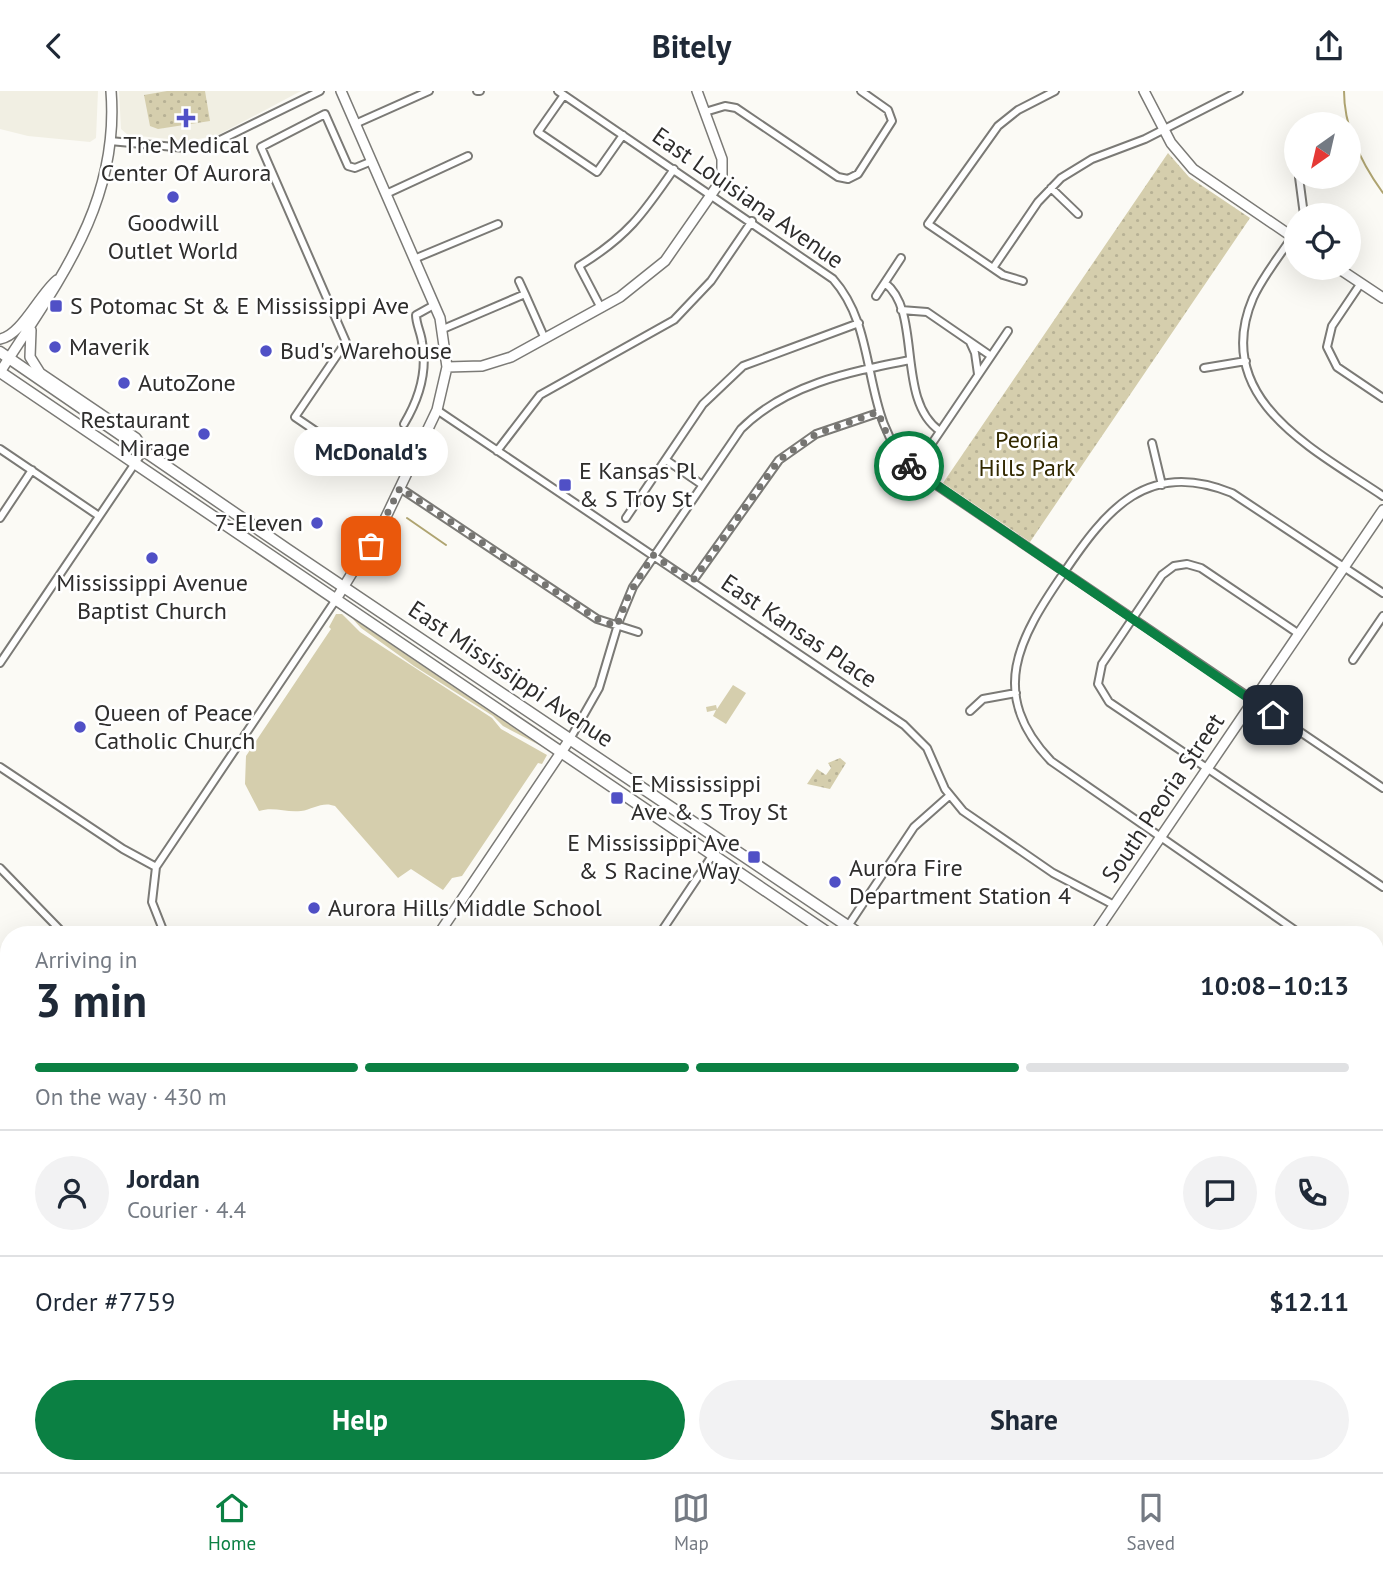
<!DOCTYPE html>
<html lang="en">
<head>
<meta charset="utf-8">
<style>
  body { margin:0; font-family:"PT Sans",sans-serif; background:#f2f2f3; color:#1f2937; height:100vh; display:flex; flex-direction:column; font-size:26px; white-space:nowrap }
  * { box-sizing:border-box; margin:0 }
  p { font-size:23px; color:#747a83 }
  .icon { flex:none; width:38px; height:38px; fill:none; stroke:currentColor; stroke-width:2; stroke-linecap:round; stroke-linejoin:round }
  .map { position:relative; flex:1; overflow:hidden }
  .drawer { position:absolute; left:0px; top:835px; width:1384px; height:548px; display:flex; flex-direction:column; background:#fff; border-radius:28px 28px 0 0; box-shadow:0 7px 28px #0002 }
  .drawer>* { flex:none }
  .needle { width:46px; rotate:214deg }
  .tools { position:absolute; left:1284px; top:21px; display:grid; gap:14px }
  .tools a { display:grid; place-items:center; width:77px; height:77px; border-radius:50%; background:#fff; box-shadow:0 7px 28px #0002; font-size:35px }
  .pin { position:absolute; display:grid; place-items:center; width:60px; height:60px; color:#fff; margin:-30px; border-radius:14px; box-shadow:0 4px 10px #0006 }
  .courier { position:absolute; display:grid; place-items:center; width:70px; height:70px; margin:-35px; border:5px solid #0b8043; border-radius:50%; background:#fff; color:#222; box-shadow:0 2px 9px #0007 }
  .bubble { position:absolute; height:49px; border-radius:24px; background:#fff; box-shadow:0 7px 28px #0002; font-size:23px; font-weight:700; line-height:49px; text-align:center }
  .summary em { font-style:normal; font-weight:700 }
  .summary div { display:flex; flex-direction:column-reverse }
  .summary { display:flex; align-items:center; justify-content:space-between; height:119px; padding:0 35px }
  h1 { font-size:46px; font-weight:700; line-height:52px }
  .bar { display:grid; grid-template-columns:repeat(4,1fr); gap:10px 7px; align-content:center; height:84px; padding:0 35px }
  .bar i { height:9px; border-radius:5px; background:#e0e1e3 }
  .bar .current { background:#0b8043 }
  .bar p { grid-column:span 4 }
  .line { display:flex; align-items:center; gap:18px; padding:0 35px; border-top:2px solid #e0e1e3 }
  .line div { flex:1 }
  .round { display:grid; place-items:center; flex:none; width:74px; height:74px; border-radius:37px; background:#f2f2f3 }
  .action { display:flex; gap:14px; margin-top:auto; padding:14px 35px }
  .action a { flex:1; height:80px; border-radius:42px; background:#0b8043; color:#fff; font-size:28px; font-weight:700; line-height:80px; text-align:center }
  .action a+a { background:#f2f2f3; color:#1f2937 }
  header { display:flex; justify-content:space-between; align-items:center; height:91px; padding:0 35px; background:#fff; font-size:32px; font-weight:700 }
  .dock { display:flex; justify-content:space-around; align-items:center; height:98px; border-top:2px solid #e0e1e3; background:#fff; font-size:19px; color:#747a83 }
  .dock a { display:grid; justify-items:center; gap:4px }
  .dock .current { color:#0b8043 }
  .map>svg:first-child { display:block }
  .built { fill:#f1efe3 }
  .grass { fill:#d5cead }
  .park { fill:url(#park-dots) }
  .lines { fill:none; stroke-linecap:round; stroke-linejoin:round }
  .stream { stroke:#afa471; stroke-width:2 }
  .street-casing { stroke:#7b7a76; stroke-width:10 }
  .secondary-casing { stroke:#7b7a76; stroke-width:12 }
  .primary-casing { stroke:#7b7a76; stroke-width:13 }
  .street { stroke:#fff; stroke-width:6 }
  .secondary { stroke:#fff; stroke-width:9 }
  .primary { stroke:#fff; stroke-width:10 }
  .done { stroke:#767572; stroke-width:7; stroke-dasharray:0 12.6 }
  .route { stroke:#0b8043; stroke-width:9 }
  .poi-dot { fill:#5050c6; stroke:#fff; stroke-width:2.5 }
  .labels { text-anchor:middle; stroke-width:5; stroke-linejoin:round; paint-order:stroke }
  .poi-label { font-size:24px; fill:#2e2d2c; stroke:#fff; text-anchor:start }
  .street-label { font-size:24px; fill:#2e2d2c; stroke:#fff }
  .park-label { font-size:24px; fill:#322900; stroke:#fff }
</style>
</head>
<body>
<header><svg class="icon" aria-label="back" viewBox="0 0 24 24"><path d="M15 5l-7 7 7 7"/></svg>Bitely<svg class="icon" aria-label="share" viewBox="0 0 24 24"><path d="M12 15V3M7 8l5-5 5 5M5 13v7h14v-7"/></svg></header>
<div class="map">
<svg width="1383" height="1381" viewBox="0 0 1383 1381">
  <defs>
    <pattern id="park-dots" width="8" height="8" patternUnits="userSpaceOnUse" patternTransform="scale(1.75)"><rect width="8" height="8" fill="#d5cead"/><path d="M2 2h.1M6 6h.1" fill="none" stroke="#b7b195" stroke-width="1.8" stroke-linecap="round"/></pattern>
  </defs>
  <rect width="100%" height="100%" fill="#fbfaf5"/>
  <path class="built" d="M0,0H98L96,47L90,51L28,45L0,38Z
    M119,0H301L218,44L189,50L128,44L121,38Z"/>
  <path class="grass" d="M336,523H342L360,541L492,627L501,638L547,664L542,673L538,672L462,785L452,787L443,799L411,778L398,787L335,715C323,710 313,718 301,720C286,722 274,715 259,720L245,693L246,665L331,538L329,536Z
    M352,527L541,655L503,635L493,625L414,575L361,537Z
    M733,594L746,602L726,633L713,625L716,619L707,621L706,616L716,614L717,618Z"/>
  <path class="park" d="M167,0H205L210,30L158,38L150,35L144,4Z
    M1168,62L1189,86L1250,127L1030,451L943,392Z
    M840,667L846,672L830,698L807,693L817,678L826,684L831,677L828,672Z"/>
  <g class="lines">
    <path class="stream" d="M1344,0C1344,37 1362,73 1383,102
      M407,427L446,454"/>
    <g class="street-casing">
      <path id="street" d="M477,0H480
        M558,0L833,188C882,243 858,327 914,379L1383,697
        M564,4L538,41L597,81L623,44
        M705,21L725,15L736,17L838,86L848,88L858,83L892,30L888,19L861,0
        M355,33L429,0
        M110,50L185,57L206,56L320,0
        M372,70L355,77L348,75L325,23L261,56L346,251L295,326L373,379
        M1299,86L1304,124
        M1051,97L1078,123
        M386,103L468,65
        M1297,139C1282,162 1264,183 1253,207C1210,308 1315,359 1383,405
        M414,168L498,133
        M993,177L1038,111L1061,87L1092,68L1145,48L1239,0
        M519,190L525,203
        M1023,190L1003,184L928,133L998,35L1018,19L1055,0
        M885,192C923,221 895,309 940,340
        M1361,192L1332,235L1327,256L1337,276L1383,307
        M876,205L901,167
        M601,217L579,175C627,146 643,123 674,78
        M901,219L927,221L991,265
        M443,238L525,203L545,248
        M970,251L975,262L978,283
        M1204,277L1246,270
        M437,319L904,634L927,657L945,698L963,720L1053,782L1114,814
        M404,333C419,308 428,281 422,251C421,242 416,233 416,224L434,214
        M1152,352L1162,394
        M0,358L99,425
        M497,360L540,304L674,229L711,190L752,130
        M666,369L701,393
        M914,379L1008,240
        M400,397L597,528L638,541
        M0,427L32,379
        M626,427L703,313L743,275L859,232
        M692,491L779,369L816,343L878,322
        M1299,543L1201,477L1187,473L1174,475L1162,484L1102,573L1098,593L1109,611L1383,796
        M1353,569L1383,525
        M0,572L144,359
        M970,620L983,608L1016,602
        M570,648L599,597L619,530L633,496L741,338C786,293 850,281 910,269
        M0,676L123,758L156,776
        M0,777L65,844
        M165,844L152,811L156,776L335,510
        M659,844L722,750
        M842,844L914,736L949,705
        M1302,844L1051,670C987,603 1019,547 1063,483C1106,419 1147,367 1232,402L1383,502
        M1376,951L1383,949
        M0,1026L9,1027
        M1376,1026V1069
        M1376,1169L1383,1174
        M1376,1228L1383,1233
        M0,1331L9,1337
        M58,1374L65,1381
        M161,1374L166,1381
        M424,1374L433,1381
        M561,1374L572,1381
        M643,1374L654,1381
        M970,1374L981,1381
        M1294,1374L1301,1381
        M119,1381L130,1374
        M273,1381L281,1374
        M1054,1381L1059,1374
        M1144,1381L1148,1374
        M1228,1381L1233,1374"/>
    </g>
    <g class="secondary-casing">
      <path id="secondary" d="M1144,0L1171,52L1193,78L1297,149
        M1338,177L1383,207
        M31,239L30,266L40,282L136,347L143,357
        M0,248C21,245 39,204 57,189
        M447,276L482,275L511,266L620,206L665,170L722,88V68L697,0
        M0,281C57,192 120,113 111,0
        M335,510L385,428L437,319L447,276L440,227L341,0
        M438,844L570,648
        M1094,844L1383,419
        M0,894L9,906
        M0,1162L9,1149
        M304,1374L311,1381
        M734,1381L738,1374"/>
    </g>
    <g class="primary-casing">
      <path id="primary" d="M0,261L287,458L861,844
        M0,281L831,844
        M1376,1187L1383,1192
        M1376,1207L1383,1212"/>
    </g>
    <use href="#street" class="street"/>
    <use href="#secondary" class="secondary"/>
    <use href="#primary" class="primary"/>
  </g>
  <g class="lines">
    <path class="done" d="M371,455L400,397L597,528L617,535L629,503L653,464L692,491L779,369L816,343L878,321L890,351L909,375"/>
    <path class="route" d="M909,375L1273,624"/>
  </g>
  <g class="poi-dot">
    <path d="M182.5 16.5h7v7h7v7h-7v7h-7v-7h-7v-7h7z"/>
    <circle cx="173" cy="106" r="7"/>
    <rect x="49" y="208" width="14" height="14" rx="3.5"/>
    <circle cx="55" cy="256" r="7"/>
    <circle cx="266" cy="260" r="7"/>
    <circle cx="124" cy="292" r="7"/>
    <circle cx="204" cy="343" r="7"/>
    <rect x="558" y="387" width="14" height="14" rx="3.5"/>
    <circle cx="317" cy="432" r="7"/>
    <circle cx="152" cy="467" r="7"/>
    <circle cx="80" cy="636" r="7"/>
    <rect x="610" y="700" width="14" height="14" rx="3.5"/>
    <rect x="747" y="759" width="14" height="14" rx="3.5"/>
    <circle cx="835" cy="791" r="7"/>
    <circle cx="314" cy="817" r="7"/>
  </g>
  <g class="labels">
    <g class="poi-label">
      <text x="186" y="62" text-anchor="middle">The Medical<tspan x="186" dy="28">Center Of Aurora</tspan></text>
      <text x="173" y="140" text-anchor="middle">Goodwill<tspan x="173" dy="28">Outlet World</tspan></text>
      <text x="70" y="223">S Potomac St &amp; E Mississippi Ave</text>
      <text x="69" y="264">Maverik</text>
      <text x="280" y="268">Bud's Warehouse</text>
      <text x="138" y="300">AutoZone</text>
      <text x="190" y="337" text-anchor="end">Restaurant<tspan x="190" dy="28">Mirage</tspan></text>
      <text x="579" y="388">E Kansas Pl<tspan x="579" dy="28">&amp; S Troy St</tspan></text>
      <text x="303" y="440" text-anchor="end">7-Eleven</text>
      <text x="152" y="500" text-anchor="middle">Mississippi Avenue<tspan x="152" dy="28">Baptist Church</tspan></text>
      <text x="94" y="630">Queen of Peace<tspan x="94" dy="28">Catholic Church</tspan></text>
      <text x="631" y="701">E Mississippi<tspan x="631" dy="28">Ave &amp; S Troy St</tspan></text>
      <text x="740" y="760" text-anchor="end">E Mississippi Ave<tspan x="740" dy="28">&amp; S Racine Way</tspan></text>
      <text x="849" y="785">Aurora Fire<tspan x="849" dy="28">Department Station 4</tspan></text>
      <text x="328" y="825">Aurora Hills Middle School</text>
    </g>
    <g class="street-label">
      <text transform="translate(748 107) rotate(35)" y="8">East Louisiana Avenue</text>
      <text transform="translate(799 540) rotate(34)" y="8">East Kansas Place</text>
      <text transform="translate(511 583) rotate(34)" y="8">East Mississippi Avenue</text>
      <text transform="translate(1163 707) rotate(-56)" y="8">South Peoria Street</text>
    </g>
    <g class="park-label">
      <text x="1027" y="357">Peoria<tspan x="1027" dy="28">Hills Park</tspan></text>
    </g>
  </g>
</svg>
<div class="tools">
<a><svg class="needle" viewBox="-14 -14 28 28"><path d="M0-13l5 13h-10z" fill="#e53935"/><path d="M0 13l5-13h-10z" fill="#747a83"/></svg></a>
<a><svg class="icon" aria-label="locate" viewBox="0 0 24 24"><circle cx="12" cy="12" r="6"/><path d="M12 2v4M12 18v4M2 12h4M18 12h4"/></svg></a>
</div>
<div class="pin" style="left:371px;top:455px;background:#ea580c"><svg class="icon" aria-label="bag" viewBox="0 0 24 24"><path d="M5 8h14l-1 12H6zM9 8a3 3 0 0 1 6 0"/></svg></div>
<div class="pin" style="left:1273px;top:624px;background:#1f2937"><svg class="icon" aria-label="home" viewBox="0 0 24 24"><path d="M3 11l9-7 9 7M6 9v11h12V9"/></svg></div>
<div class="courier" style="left:909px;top:375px"><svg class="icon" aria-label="bike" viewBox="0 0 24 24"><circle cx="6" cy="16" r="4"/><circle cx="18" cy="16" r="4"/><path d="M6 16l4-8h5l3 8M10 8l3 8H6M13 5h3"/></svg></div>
<div class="bubble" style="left:294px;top:336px;width:154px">McDonald's</div>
<section class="drawer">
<div class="summary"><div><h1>3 min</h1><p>Arriving in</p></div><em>10:08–10:13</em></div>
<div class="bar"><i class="current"></i><i class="current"></i><i class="current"></i><i></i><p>On the way · 430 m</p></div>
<div class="line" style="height:126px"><a class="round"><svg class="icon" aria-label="person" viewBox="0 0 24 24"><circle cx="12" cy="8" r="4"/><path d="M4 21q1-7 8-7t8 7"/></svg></a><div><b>Jordan</b><p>Courier · 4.4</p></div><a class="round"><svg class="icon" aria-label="chat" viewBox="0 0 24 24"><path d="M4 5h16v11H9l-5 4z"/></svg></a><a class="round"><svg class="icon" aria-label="phone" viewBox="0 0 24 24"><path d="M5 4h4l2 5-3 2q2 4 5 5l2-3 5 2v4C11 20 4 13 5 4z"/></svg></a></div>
<div class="line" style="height:91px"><div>Order #7759</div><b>$12.11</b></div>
<div class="action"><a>Help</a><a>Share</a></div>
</section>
</div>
<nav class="dock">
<a class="current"><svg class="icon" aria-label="home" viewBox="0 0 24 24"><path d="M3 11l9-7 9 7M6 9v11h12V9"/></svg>Home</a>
<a><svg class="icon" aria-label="map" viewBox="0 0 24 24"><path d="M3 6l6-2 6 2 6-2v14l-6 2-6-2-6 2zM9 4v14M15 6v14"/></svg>Map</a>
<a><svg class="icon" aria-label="saved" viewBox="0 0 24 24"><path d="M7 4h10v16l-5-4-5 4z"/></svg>Saved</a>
</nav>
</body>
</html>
